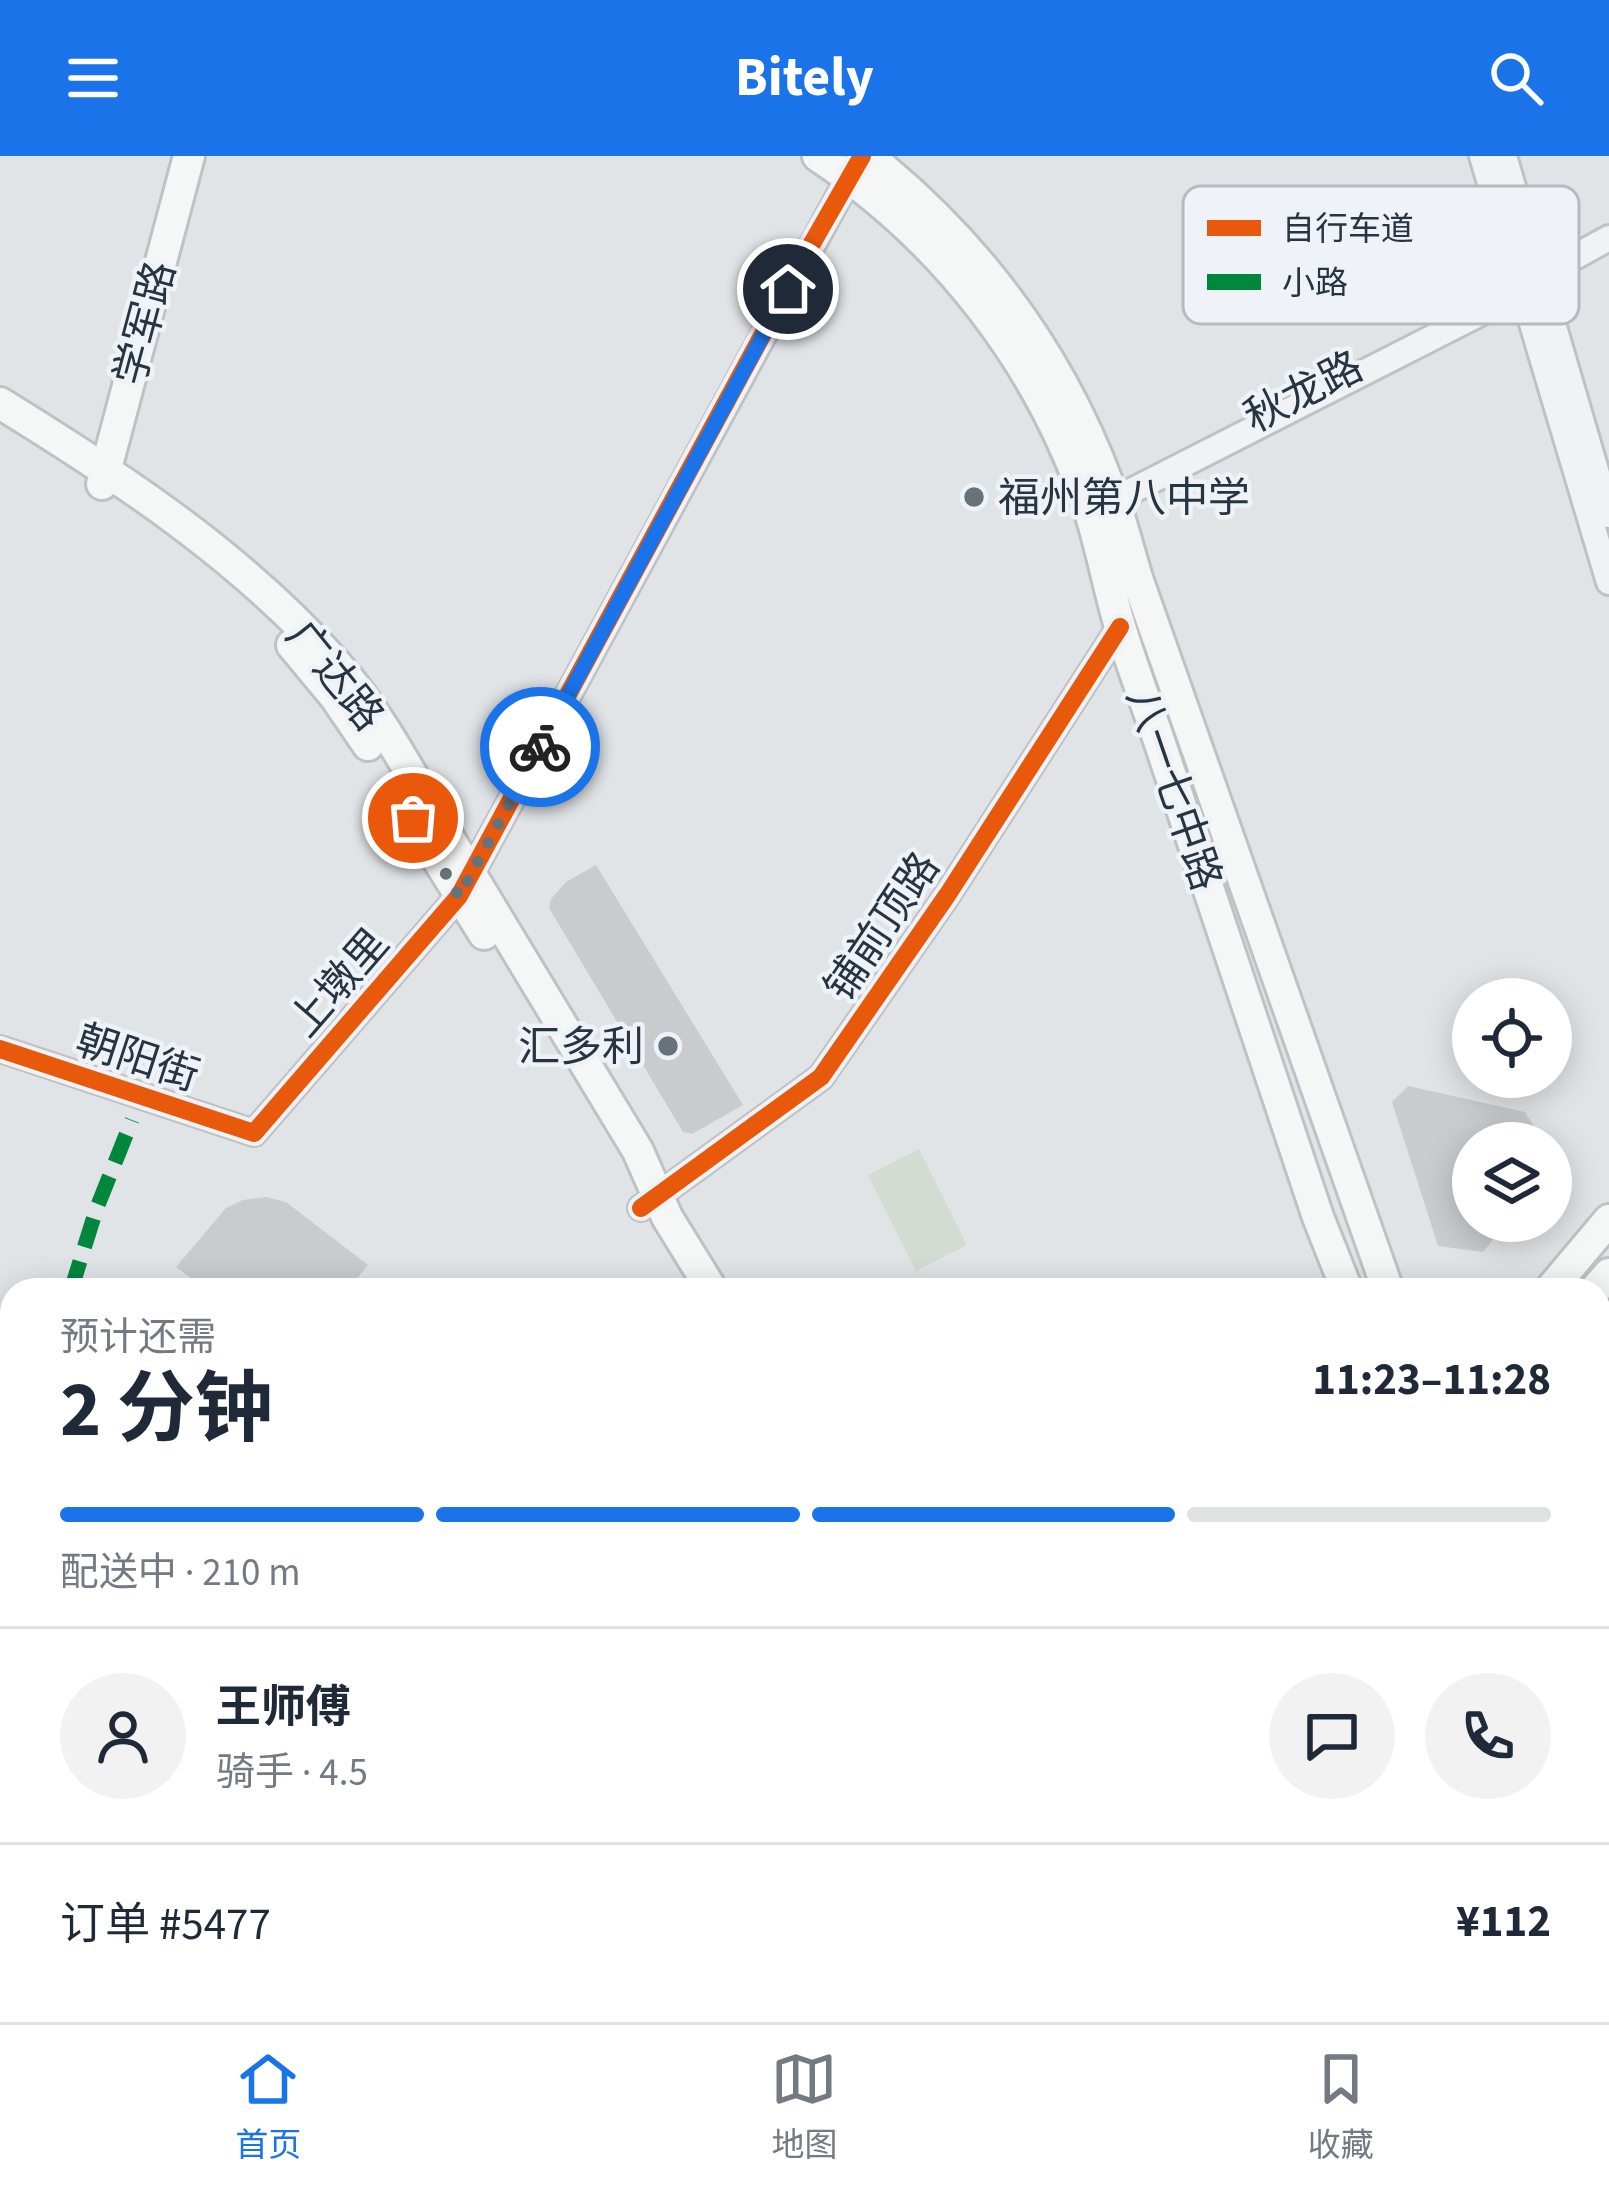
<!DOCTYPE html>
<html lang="zh">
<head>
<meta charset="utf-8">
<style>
  body { margin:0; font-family:"Source Sans 3","Noto Sans SC",sans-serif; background:#f2f2f3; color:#1f2937; height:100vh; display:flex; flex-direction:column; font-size:45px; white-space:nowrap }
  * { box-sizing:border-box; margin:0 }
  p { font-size:39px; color:#747a83 }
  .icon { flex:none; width:66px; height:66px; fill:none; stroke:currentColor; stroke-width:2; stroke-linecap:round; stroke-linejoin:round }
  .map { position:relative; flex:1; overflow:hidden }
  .drawer { position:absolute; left:0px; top:1122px; width:1611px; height:744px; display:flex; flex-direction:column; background:#fff; border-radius:36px 36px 0 0; box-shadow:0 6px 30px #0003 }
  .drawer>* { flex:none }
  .controls { position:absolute; left:1452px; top:822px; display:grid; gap:24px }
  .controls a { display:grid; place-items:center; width:120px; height:120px; border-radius:50%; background:#fff; box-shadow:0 6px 30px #0003; font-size:60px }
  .pin { position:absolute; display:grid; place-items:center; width:102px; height:102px; color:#fff; margin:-51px; border:6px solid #fff; border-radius:50%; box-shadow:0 3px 12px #0007 }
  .courier { position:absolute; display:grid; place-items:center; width:120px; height:120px; margin:-60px; border:9px solid #1a73e8; border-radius:50%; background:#fff; color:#222; box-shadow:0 3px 15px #0007 }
  .headline em { font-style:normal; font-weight:700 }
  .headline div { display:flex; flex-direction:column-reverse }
  .headline { display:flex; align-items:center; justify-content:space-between; height:204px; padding:0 60px }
  h1 { font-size:78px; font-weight:700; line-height:90px }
  .bar { display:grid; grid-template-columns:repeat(4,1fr); gap:18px 12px; align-content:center; height:144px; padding:0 60px }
  .bar i { height:15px; border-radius:9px; background:#e0e1e3 }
  .bar .selected { background:#1a73e8 }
  .bar p { grid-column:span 4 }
  .line { display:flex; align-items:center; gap:30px; padding:0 60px; border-top:3px solid #e0e1e3 }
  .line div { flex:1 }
  .round { display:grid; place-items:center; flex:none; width:126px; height:126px; border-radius:63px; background:#f2f2f3 }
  header { display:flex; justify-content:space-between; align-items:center; height:156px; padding:0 60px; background:#1a73e8; color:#fff; font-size:54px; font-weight:700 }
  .dock { display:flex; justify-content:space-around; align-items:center; height:168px; border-top:3px solid #e0e1e3; background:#fff; font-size:33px; color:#747a83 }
  .dock a { display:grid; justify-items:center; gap:6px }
  .dock .selected { color:#1a73e8 }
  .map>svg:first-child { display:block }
  .green { fill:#d3dbd2 }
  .building { fill:#c9cccf }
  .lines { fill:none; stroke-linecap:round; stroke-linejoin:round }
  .minor-casing { stroke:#bfc2c5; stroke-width:30 }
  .major-casing { stroke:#bec1c5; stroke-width:36 }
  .minor { stroke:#f1f2f3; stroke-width:24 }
  .major { stroke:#f5f6f6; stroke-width:30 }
  .quiet { stroke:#00873e; stroke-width:15; stroke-dasharray:30 15; stroke-linecap:butt }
  .cycleway-casing { stroke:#eff3f7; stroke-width:26 }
  .cycleway { stroke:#e8590c; stroke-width:18 }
  .done { stroke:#68727b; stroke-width:12; stroke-dasharray:0 21.6 }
  .route { stroke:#1a73e8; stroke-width:15 }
  .poi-dot { fill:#68727b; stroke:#eff3f7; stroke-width:4.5 }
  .labels { text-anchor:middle; stroke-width:9; stroke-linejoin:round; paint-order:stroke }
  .street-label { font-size:42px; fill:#273441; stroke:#eff3f7 }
  .poi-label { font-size:42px; fill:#273441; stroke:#eff3f7; text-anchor:start }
  .key { fill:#eff3f7; stroke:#b3bac0; stroke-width:3 }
  .key-label { font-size:33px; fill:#273441 }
</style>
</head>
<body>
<header><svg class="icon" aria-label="menu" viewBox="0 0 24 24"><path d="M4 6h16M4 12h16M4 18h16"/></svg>Bitely<svg class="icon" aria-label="search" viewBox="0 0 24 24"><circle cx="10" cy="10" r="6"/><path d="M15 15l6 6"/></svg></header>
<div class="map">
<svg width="1609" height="1866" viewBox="0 0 1609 1866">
  <rect width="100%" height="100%" fill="#e1e4e7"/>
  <path class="green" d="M919,993L967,1089L916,1115L868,1019Z
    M1599,1722L1609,1734V1866H1467L1458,1854H1599Z"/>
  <path class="building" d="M596,709L743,949L692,978L683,976L549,752L551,743L566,726Z
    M1408,930L1525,956L1544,987H1473V1065H1508L1483,1096L1438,1090L1392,946Z
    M266,1041L286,1046L368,1109L348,1134H207L176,1111L226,1052L243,1044Z"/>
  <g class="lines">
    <g class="minor-casing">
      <path id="minor" d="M1482,0L1609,426
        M1504,0L1609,359
        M1098,352L1522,136L1540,120L1609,82
        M0,893L254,977L459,740L857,7
        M641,1052L821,921L948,738L1120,471
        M1194,1854L1203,1866
        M1156,1866L1171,1854"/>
    </g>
    <g class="major-casing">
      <path id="major" d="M818,0C944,83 1041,209 1089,353C1101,390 1108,429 1119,467C1129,502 1142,536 1154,570C1210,733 1263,897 1318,1061L1347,1134
        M868,0C977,87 1059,197 1108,328C1120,359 1128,393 1138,425L1388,1134
        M0,247C120,321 242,401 336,508C382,560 414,625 450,684C512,787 575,891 638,995L667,1061L712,1134
        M102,328L189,0
        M292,489L336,542L368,589
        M427,686L484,778
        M1550,1134L1609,1064
        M1595,1134L1609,1118
        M1599,1477L1609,1488
        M1599,1511L1609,1522
        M424,1866L445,1854
        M493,1866L514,1854"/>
    </g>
    <use href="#minor" class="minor"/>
    <use href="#major" class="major"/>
    <path class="quiet" d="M71,1134L96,1054L132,964
      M0,1244L12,1228
      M0,1564L12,1576"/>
    <g class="cycleway-casing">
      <path id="cycleway" d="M0,893L254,977L459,740L810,91L862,0
        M641,1052L821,921L948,738L1120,471"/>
    </g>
    <use href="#cycleway" class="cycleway"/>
  </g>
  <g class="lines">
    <path class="done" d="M413,662L459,740L540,591"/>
    <path class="route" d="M540,591L788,133"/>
  </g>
  <g class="poi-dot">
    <circle cx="974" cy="341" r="12"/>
    <circle cx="668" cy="890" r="12"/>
  </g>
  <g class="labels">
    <g class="street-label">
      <text transform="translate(144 167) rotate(-75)" y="15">学军路</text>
      <text transform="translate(1303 235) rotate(-27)" y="15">秋龙路</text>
      <text transform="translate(336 519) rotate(51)" y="15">广达路</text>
      <text transform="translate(1175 633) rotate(71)" y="15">八一七中路</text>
      <text transform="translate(881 770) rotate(-56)" y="15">铺前顶路</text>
      <text transform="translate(338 826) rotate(-49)" y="15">上墩里</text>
      <text transform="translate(138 901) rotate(18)" y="15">朝阳街</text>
    </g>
    <g class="poi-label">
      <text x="998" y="356">福州第八中学</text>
      <text x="644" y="905" text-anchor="end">汇多利</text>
    </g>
  </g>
  <rect x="1183" y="30" width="396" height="138" rx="18" class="key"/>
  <rect x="1207" y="64" width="54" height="16" fill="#e8590c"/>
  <rect x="1207" y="118" width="54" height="16" fill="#00873e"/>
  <g class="key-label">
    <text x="1282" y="84">自行车道</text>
    <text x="1282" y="138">小路</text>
  </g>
</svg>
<div class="controls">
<a><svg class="icon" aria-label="locate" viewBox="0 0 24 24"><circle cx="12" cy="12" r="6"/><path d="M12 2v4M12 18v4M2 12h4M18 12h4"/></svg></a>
<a><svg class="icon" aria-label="layers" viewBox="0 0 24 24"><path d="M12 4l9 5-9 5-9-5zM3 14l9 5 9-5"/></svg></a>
</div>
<div class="pin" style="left:413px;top:662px;background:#ea580c"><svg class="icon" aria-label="bag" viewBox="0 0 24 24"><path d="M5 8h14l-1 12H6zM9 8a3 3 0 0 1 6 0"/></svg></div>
<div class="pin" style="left:788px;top:133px;background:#1f2937"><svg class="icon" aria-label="home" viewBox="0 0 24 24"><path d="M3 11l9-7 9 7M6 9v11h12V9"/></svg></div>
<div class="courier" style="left:540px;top:591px"><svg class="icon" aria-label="bike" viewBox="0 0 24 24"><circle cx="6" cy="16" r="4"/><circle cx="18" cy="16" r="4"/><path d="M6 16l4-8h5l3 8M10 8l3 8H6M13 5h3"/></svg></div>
<section class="drawer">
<div class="headline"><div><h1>2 分钟</h1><p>预计还需</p></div><em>11:23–11:28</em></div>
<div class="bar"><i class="selected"></i><i class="selected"></i><i class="selected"></i><i></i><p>配送中 · 210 m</p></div>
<div class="line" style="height:216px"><a class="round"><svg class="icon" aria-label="person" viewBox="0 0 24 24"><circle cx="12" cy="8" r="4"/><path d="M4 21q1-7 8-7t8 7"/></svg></a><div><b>王师傅</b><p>骑手 · 4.5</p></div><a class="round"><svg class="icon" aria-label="chat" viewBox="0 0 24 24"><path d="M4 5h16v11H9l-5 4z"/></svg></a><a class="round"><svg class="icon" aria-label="phone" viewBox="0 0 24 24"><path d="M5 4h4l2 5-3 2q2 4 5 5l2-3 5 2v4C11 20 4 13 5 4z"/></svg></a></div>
<div class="line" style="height:156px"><div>订单 #5477</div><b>¥112</b></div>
</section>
</div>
<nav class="dock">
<a class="selected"><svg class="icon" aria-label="home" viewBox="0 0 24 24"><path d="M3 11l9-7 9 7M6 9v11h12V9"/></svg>首页</a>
<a><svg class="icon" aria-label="map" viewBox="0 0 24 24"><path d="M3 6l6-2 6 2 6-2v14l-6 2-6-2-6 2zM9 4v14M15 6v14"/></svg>地图</a>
<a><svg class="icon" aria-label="saved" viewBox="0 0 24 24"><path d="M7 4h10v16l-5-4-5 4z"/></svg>收藏</a>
</nav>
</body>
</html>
